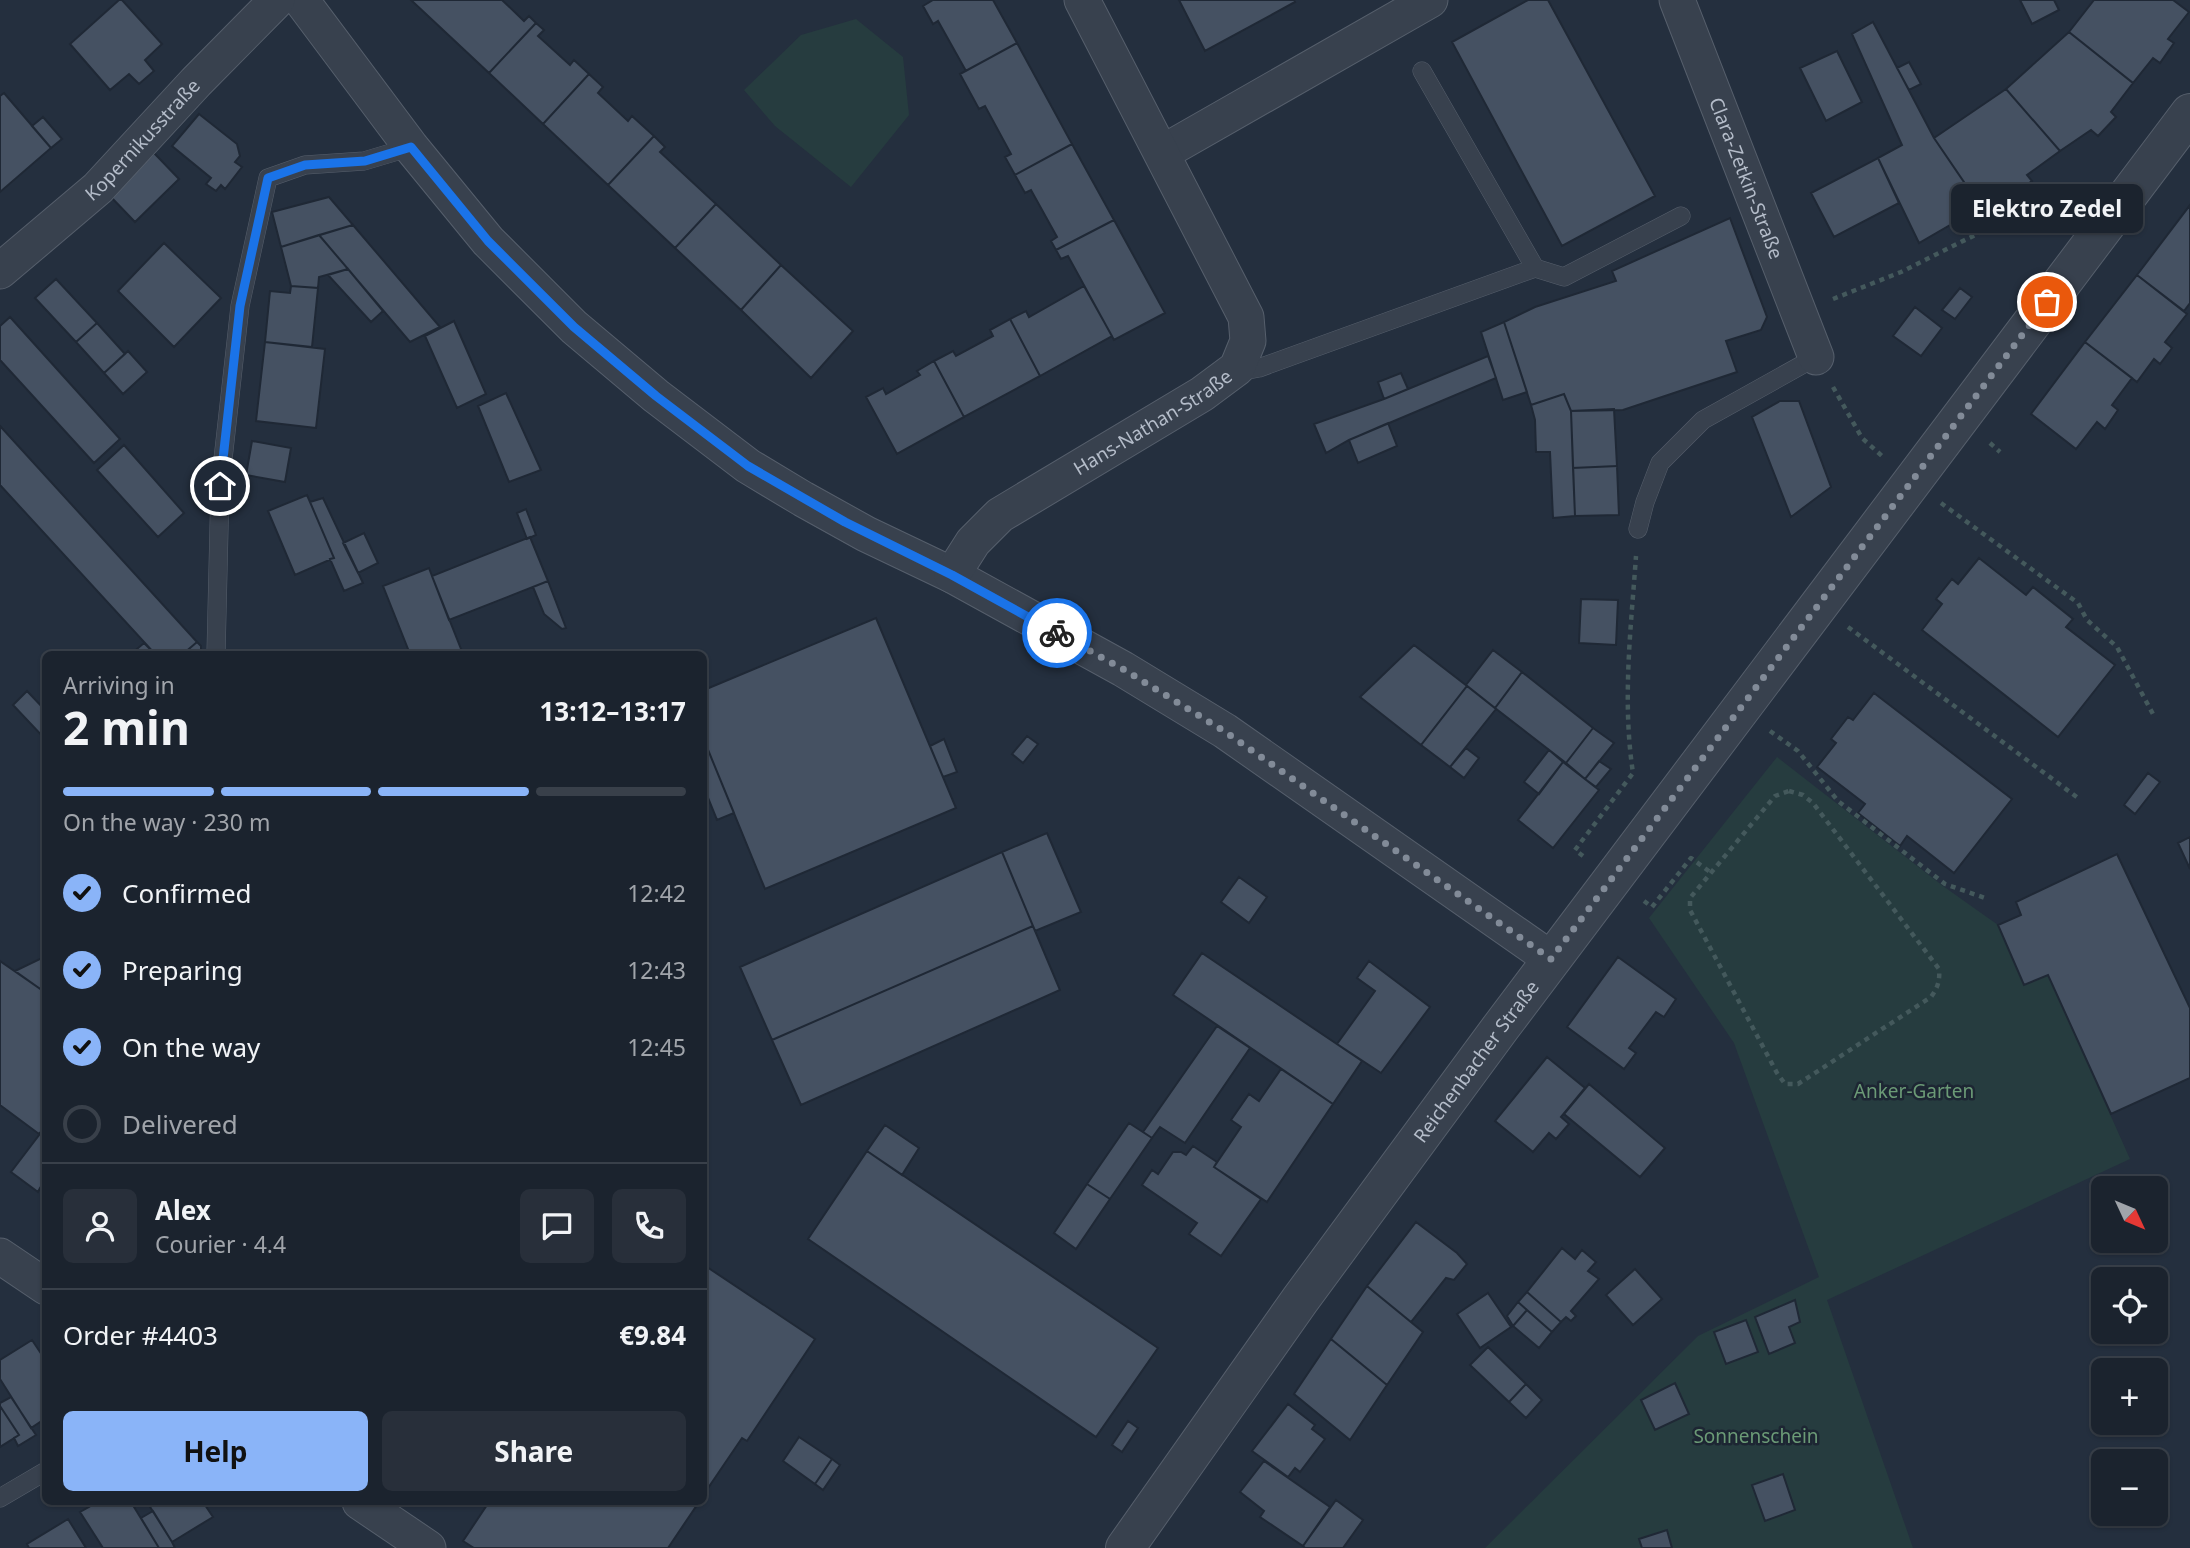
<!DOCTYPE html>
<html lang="en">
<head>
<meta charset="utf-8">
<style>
  body { margin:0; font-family:"Noto Sans",sans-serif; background:#282f3a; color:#f1f3f6; height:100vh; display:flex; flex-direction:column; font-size:26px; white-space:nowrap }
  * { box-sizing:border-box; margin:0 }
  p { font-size:23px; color:#a0a4aa }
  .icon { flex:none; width:38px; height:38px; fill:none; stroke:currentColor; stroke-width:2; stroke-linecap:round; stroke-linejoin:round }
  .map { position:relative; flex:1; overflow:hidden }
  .sheet { position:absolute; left:42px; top:651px; width:665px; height:854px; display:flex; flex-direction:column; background:#1b232e; border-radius:10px; box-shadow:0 2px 5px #0004,0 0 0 2px #39404a }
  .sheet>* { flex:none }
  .needle { width:46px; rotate:134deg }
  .tools { position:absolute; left:2091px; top:1176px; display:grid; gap:14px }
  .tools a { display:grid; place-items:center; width:77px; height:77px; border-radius:10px; background:#1b232e; box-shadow:0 2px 5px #0004,0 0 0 2px #39404a; font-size:35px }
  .pin { position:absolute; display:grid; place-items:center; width:60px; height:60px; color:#fff; margin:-30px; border:4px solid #fff; border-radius:50%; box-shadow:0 2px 7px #0007 }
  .courier { position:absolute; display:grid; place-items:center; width:70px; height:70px; margin:-35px; border:5px solid #1a73e8; border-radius:50%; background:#fff; color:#222; box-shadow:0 2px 9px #0007 }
  .bubble { position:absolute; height:49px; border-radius:10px; background:#1b232e; box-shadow:0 2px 5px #0004,0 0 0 2px #39404a; font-size:23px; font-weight:700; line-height:49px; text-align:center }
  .overview em { font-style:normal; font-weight:700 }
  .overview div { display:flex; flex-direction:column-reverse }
  .overview { display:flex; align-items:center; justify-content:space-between; height:119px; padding:0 21px }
  h1 { font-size:46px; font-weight:700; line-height:52px }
  .bar { display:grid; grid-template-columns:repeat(4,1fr); gap:10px 7px; align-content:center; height:84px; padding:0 21px }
  .bar i { height:9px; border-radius:5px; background:#39404a }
  .bar .current { background:#8ab4f8 }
  .bar p { grid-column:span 4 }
  .line { display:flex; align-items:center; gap:18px; padding:0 21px; border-top:2px solid #39404a }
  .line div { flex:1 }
  .round { display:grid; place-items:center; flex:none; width:74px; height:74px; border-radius:10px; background:#282f3a }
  ol { padding:0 21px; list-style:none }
  li { display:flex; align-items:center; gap:21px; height:77px }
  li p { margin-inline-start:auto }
  li .icon { padding:7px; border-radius:50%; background:#8ab4f8; color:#111; stroke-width:4 }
  li:last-child { color:#a0a4aa }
  li i { width:38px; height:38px; border:4px solid #39404a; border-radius:50% }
  .primary-button { display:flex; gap:14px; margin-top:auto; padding:14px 21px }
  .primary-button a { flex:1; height:80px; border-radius:10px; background:#8ab4f8; color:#111; font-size:28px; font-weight:700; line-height:80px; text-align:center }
  .primary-button a+a { background:#282f3a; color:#f1f3f6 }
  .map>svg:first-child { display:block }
  .green { fill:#263c3f }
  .building { fill:#455162; stroke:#1f2835; stroke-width:2 }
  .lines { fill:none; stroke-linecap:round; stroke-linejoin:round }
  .service-casing { stroke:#565f6c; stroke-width:19 }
  .minor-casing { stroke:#565f6c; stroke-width:37 }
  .tertiary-casing { stroke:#565f6c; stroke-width:40 }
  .path { stroke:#44595c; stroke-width:4.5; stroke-dasharray:5 5; stroke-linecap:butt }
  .service { stroke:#38414e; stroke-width:18 }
  .minor { stroke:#38414e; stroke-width:35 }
  .tertiary { stroke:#38414e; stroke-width:38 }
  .done { stroke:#828b98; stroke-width:7; stroke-dasharray:0 12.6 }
  .route { stroke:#1a73e8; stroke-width:9 }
  .labels { text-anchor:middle; stroke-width:5; stroke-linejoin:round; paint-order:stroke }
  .street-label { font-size:19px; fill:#b4bcc9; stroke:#1d2633 }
  .park-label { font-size:19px; fill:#6b9a76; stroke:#1d2633 }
</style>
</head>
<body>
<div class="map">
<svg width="2190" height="1548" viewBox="0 0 2190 1548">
  <rect width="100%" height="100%" fill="#242f3e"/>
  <path class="green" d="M856,19L903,57L909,115L851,187L775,126L744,90L801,35Z
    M1777,757L1943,886L1998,925L2048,975L2130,1159L1827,1300L1913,1548H1485L1698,1336L1819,1277L1734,1043L1649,918Z"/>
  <path class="building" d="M119,0H122L162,44L145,60L154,71L139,84L129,74L110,90L70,44Z
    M411,0H502L524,21L529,16L536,23L489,73Z
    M933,0H993L1017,43L966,71L938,21L933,24L923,6Z
    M1179,0H1294L1295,2L1205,51Z
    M1528,0H1548L1655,196L1562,246L1452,42Z
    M2020,0H2054L2059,10L2032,24Z
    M2094,0H2173L2189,12L2168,39L2174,43L2160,63L2153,58L2133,83L2069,32Z
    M1873,22L1934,138L1981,207L1919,243L1878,158L1902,145L1852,34Z
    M536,23L544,30L538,36L570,65L574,60L589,74L543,124L489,73Z
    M2069,32L2133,83L2111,112L2116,117L2098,136L2091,130L2060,151L2006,89Z
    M1017,43L1072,144L1015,175L1005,157L1011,154L985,106L979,109L960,74Z
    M1837,51L1862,102L1826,121L1800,68Z
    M1909,62L1921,84L1909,90L1897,68Z
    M589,74L603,87L598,93L628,121L632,116L654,136L608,185L543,124Z
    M2006,89L2060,151L2027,175L2032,181L2013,194L2008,188L1981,207L1934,138Z
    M4,93L51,148L0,192V96Z
    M199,114L237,144L240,156L235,162L242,167L225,189L221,185L216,191L206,184L211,178L172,146Z
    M43,117L62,139L51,148L32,126Z
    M654,136L665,147L660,152L716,204L675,248L608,185Z
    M1072,144L1114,220L1056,250L1051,241L1057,237L1031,190L1025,193L1015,175Z
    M154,153L179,179L135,222L110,196Z
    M1878,158L1899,203L1834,237L1811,193Z
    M329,197L353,225L281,247L272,212Z
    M716,204L781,265L741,310L675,248Z
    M2190,205V303L2184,311L2137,275Z
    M1730,218L1767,317L1761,330L1726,341L1737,372L1623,410L1571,411L1564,394L1531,405L1504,322L1535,307L1616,281L1612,271Z
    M1114,220L1165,313L1114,340L1068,256L1061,259L1056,250Z
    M353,225L440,327L410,342L319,235Z
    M319,235L348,269L319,277L318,288L291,286L281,247Z
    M164,243L221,298L174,347L118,291Z
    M781,265L853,331L811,378L741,310Z
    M348,269L383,311L371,322L328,275Z
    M2137,275L2187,314L2165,342L2172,348L2160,364L2154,359L2137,382L2085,342Z
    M56,279L97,323L76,342L35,298Z
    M291,286L318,288L312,347L265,342L270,291L290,293Z
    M1084,286L1112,336L1040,376L1010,319L1026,311L1029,317Z
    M1960,288L1972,297L1955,319L1942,310Z
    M1915,307L1942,328L1921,356L1893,336Z
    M10,317L120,439L94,463L0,360V326Z
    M1010,319L1040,376L964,417L934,361L953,351L956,356L993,336L990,330Z
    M454,321L486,394L457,408L425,336Z
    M1504,322L1527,392L1503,400L1481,332Z
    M97,323L125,354L104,373L76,342Z
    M265,342L325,349L316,428L256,421Z
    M2085,342L2132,378L2112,405L2118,410L2105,429L2097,422L2076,449L2031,414Z
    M128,351L147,372L123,394L104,373Z
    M1488,356L1496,378L1349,440L1326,453L1314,424L1384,399Z
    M934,361L964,417L897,454L866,397L883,388L886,394L920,375L917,371Z
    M1401,373L1408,389L1384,399L1378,382Z
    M506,393L541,470L509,482L478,406Z
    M1564,394L1571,411L1575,516L1553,518L1550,452H1536L1535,420L1531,405Z
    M1780,401H1799L1831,487L1791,517L1752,417Z
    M1614,409L1617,466L1573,468L1571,411Z
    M1388,423L1397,446L1358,463L1349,440Z
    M0,426L197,642L183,654H155L0,485Z
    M252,441L291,448L285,482L246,475Z
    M124,445L184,513L158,537L97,470Z
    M1617,466L1619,515L1575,516L1573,468Z
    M307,495L334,558L295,575L268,511Z
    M323,498L363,583L344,591L330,559L334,558L310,502Z
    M526,509L536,535L527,539L517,513Z
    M364,533L378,563L358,573L343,543Z
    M530,537L548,581L449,620L432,576Z
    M1979,558L2026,595L2033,587L2073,619L2066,627L2115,665L2058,737L1922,630L1942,604L1936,599L1952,579L1958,584Z
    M429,568L432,576L463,654H410L383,586Z
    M548,581L566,628L562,629L544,614L533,587Z
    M1581,599L1618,600L1616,645L1579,643Z
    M876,618L956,808L765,889L704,740V690Z
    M197,642L201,646V654H183Z
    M144,643L155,654H131Z
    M1414,645L1467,686L1421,745L1360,697Z
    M1493,650L1522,672L1495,708L1466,685Z
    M1522,672L1593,728L1566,763L1495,708Z
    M1467,686L1496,709L1450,767L1421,745Z
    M27,691L46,711V740L13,705Z
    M1874,693L2012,799L1954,873L1907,836L1900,846L1858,813L1865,804L1817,767L1836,743L1831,739L1848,717L1853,720Z
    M1593,728L1614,743L1585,779L1566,763Z
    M1027,736L1038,744L1023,763L1012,754Z
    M944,739L957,772L943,777L930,746Z
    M704,740L734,813L717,820L704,788Z
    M1466,748L1479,758L1464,778L1450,767Z
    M1549,750L1563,762L1539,794L1524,782Z
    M1599,761L1611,769L1596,787L1585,779Z
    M1563,762L1599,790L1553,848L1518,820Z
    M2148,773L2160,782L2135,814L2124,805Z
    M1047,833L1081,912L1035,931L1002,852Z
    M2190,837V869L2178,843Z
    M1002,852L1033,926L772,1040L740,967Z
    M2117,854L2190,1008V1078L2111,1114L2048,975L2024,985L1998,925L2021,915L2016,902Z
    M1239,877L1267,897L1249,923L1221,902Z
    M1033,926L1060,990L801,1105L772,1040Z
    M1202,953L1362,1061L1333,1104L1173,995Z
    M46,956V993L15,971Z
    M1618,957L1676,999L1664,1017L1656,1012L1629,1048L1636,1053L1624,1069L1567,1027Z
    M0,961L46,993V1126L39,1134L0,1105Z
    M1369,961L1430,1007L1381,1073L1337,1044L1375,991L1357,978Z
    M1217,1026L1250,1048L1185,1143L1160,1127L1152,1138L1143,1132Z
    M1547,1057L1585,1088L1561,1117L1569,1124L1556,1139L1549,1133L1533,1152L1495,1121Z
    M1281,1069L1333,1104L1267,1202L1214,1167L1241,1127L1231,1120L1249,1094L1259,1101Z
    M1589,1084L1665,1148L1640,1177L1564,1114Z
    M1129,1123L1152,1138L1110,1199L1087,1184Z
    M885,1125L919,1148L902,1175L867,1151Z
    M46,1126V1193L40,1188L38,1192L11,1172Z
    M1193,1146L1217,1162L1214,1167L1261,1199L1221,1256L1189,1234L1197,1223L1142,1185L1152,1170L1158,1174L1173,1152H1181L1186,1155Z
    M867,1151L1158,1348L1096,1437L808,1239Z
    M1087,1184L1110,1199L1076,1249L1054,1233Z
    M1416,1222L1457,1253L1467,1264L1454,1280L1446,1278L1411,1322L1367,1286Z
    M1562,1248L1575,1259L1582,1250L1596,1262L1588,1271L1599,1279L1571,1311L1576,1316L1571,1321L1566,1317L1561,1322L1527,1292Z
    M704,1265L815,1339L747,1441L742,1438L704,1494Z
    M1635,1269L1662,1299L1633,1325L1606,1295Z
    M1367,1286L1423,1332L1387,1385L1331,1339Z
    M1527,1292L1561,1322L1552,1332L1518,1302Z
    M1488,1293L1511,1327L1480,1348L1457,1314Z
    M1795,1300L1800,1322L1789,1327L1795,1343L1769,1354L1755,1317Z
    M1518,1302L1527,1310L1513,1326L1507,1316Z
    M1527,1310L1552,1332L1539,1348L1513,1326Z
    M1746,1320L1758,1352L1726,1364L1714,1332Z
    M1331,1339L1387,1385L1350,1440L1294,1394Z
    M32,1340L46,1361V1418L31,1428L0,1379V1360Z
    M1488,1347L1526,1384L1509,1402L1470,1365Z
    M1675,1383L1689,1414L1655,1430L1641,1400Z
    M1526,1384L1542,1400L1526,1418L1509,1402Z
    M11,1397L36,1435L18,1446L14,1438L19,1435L0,1406V1403Z
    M1288,1404L1315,1425L1312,1429L1325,1439L1300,1472L1295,1468L1288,1477L1252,1451Z
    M0,1406L19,1435L0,1447Z
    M1128,1421L1138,1428L1122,1452L1112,1445Z
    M799,1437L832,1459L815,1484L783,1461Z
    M832,1459L840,1465L823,1490L815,1484Z
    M1264,1461L1330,1507L1303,1546L1260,1517L1264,1511L1240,1492Z
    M1783,1474L1795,1510L1765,1521L1752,1485Z
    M1336,1500L1363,1520L1343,1548H1305L1303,1546Z
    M98,1502H131L159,1548H103L80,1512Z
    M147,1502H203L213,1517L172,1542Z
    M489,1502H699L668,1548H474L463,1541Z
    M153,1511L172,1542L175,1548H159L141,1518Z
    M68,1519L86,1548H29L27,1544Z
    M1667,1530L1672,1548H1642L1639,1539Z"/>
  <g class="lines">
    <g class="service-casing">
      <path id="service" d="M1422,71L1535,268L1564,277L1681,216
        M1237,368L1243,371L1259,368L1535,268
        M1638,529L1645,502L1660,463L1703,420L1816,357
        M216,654L220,486L240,306L268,178L305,165L364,161L411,147
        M0,1498L46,1471"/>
    </g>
    <g class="minor-casing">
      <g id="minor">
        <path d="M301,0L411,147L488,241L574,327L656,396L748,466L803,499L866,534L952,575L1123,669L1225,731L1551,959"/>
        <path id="s1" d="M1677,0L1816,357"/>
        <path d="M1162,153L1430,0"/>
        <path id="s2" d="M0,271L98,188L196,82L277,0"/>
        <path id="s3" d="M952,575L973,542L1000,515L1202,394L1237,368L1248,341L1246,317L1082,0"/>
        <path d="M0,1256L46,1287"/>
        <path d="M360,1502L428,1548"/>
      </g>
    </g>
    <g class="tertiary-casing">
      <g id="tertiary">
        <path id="s4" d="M1125,1548L1300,1300L1501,1027L2190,113"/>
      </g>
    </g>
    <path class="path" d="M1833,299L1901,272L2019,213L2058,227
      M1833,387L1862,438L1882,456
      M1990,443L2000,452
      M1941,503L2078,603L2087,620L2117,647L2154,716
      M1848,627L2078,798
      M1770,731L1798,751L1838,801L1945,884L1985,898
      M1789,791L1803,795L1813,803L1939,969C1940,981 1938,987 1931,997L1798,1084H1785L1777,1073L1690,910V898L1775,796Z
      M1583,856L1575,850L1633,773C1622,701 1631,628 1636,556
      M1644,901L1652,907L1691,858L1710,872"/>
    <use href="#service" class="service"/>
    <use href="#minor" class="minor"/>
    <use href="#tertiary" class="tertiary"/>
  </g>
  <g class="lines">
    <path class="done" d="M1057,633L1123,669L1224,731L1551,959L2047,302"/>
    <path class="route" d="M220,486L240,306L268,178L305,165L365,161L411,147L488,241L574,327L656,396L748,466L845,522L952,575L1057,633"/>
  </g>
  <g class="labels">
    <g class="street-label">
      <text dy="7" stroke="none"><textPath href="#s2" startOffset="194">Kopernikusstraße</textPath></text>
      <text dy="7" stroke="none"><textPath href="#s1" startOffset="191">Clara-Zetkin-Straße</textPath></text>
      <text dy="7" stroke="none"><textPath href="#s3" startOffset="256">Hans-Nathan-Straße</textPath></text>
      <text dy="7" stroke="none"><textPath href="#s4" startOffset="600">Reichenbacher Straße</textPath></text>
    </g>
    <g class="park-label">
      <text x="1914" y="1098">Anker-Garten</text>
      <text x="1756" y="1443">Sonnenschein</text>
    </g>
  </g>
</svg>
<div class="tools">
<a><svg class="needle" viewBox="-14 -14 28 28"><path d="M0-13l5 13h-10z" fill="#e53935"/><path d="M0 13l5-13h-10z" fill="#a0a4aa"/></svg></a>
<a><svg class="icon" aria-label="locate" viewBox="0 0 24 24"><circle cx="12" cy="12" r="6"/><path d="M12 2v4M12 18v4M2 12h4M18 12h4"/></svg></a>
<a>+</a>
<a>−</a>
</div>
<div class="pin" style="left:2047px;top:302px;background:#ea580c"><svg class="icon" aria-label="bag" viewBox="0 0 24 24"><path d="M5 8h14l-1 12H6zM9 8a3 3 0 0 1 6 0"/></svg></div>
<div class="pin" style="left:220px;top:486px;background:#1f2937"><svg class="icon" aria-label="home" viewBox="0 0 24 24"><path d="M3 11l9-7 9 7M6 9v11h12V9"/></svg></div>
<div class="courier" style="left:1057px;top:633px"><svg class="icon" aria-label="bike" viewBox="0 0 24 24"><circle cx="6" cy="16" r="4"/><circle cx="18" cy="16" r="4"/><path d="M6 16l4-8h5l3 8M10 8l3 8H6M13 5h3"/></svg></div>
<div class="bubble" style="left:1951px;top:184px;width:192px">Elektro Zedel</div>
<section class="sheet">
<div class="overview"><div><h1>2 min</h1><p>Arriving in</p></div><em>13:12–13:17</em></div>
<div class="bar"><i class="current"></i><i class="current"></i><i class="current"></i><i></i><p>On the way · 230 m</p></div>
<ol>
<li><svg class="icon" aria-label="check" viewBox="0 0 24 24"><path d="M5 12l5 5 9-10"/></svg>Confirmed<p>12:42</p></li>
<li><svg class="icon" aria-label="check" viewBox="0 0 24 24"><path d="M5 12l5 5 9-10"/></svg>Preparing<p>12:43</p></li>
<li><svg class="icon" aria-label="check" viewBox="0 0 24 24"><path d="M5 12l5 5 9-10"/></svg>On the way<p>12:45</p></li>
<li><i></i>Delivered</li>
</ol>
<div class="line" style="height:126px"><a class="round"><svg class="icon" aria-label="person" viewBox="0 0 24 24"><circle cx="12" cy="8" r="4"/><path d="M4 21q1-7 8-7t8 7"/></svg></a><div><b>Alex</b><p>Courier · 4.4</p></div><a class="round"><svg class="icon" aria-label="chat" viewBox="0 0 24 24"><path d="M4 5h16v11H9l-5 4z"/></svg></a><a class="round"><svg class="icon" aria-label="phone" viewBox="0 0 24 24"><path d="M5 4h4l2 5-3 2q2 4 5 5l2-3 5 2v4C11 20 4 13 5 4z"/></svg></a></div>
<div class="line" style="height:91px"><div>Order #4403</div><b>€9.84</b></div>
<div class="primary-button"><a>Help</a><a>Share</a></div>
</section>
</div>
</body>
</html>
